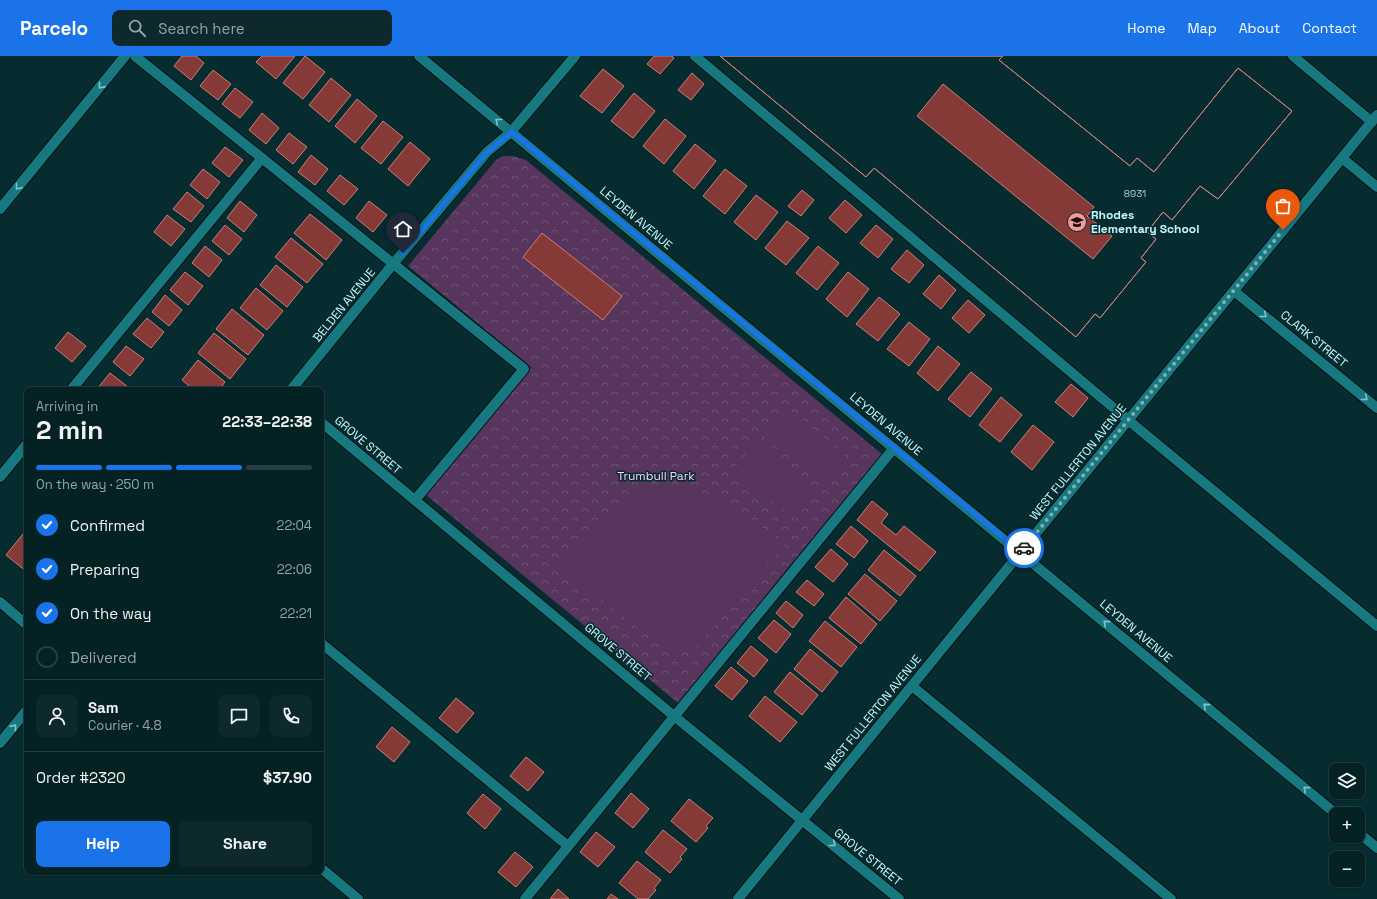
<!DOCTYPE html>
<html lang="en">
<head>
<meta charset="utf-8">
<style>
  body { margin:0; font-family:"Space Grotesk",sans-serif; background:#0d292c; color:#f1f3f6; height:100vh; display:flex; flex-direction:column; font-size:15px; white-space:nowrap }
  * { box-sizing:border-box; margin:0 }
  p { font-size:13px; color:#97a3a6 }
  .icon { flex:none; width:22px; height:22px; fill:none; stroke:currentColor; stroke-width:2; stroke-linecap:round; stroke-linejoin:round }
  .map { position:relative; flex:1; overflow:hidden }
  .sheet { position:absolute; left:24px; top:331px; width:300px; height:488px; display:flex; flex-direction:column; background:#042124; border-radius:8px; box-shadow:0 1px 3px #0004,0 0 0 1px #253e41 }
  .sheet>* { flex:none }
  .buttons { position:absolute; left:1329px; top:707px; display:grid; gap:8px }
  .buttons a { display:grid; place-items:center; width:36px; height:36px; border-radius:8px; background:#042124; box-shadow:0 1px 3px #0004,0 0 0 1px #253e41; font-size:20px }
  .pin { position:absolute; display:grid; place-items:center; width:34px; height:34px; color:#fff; margin:-41px -17px; border-radius:50% 50% 50% 0; rotate:-45deg; box-shadow:0 0 4px #0007 }
  .pin .icon { rotate:45deg }
  .courier { position:absolute; display:grid; place-items:center; width:40px; height:40px; margin:-20px; border:3px solid #1a73e8; border-radius:50%; background:#fff; color:#222; box-shadow:0 1px 5px #0007 }
  .headline em { font-style:normal; font-weight:800 }
  .headline div { display:flex; flex-direction:column-reverse }
  .headline { display:flex; align-items:center; justify-content:space-between; height:68px; padding:0 12px }
  h1 { font-size:26px; font-weight:800; line-height:30px }
  .bar { display:grid; grid-template-columns:repeat(4,1fr); gap:6px 4px; align-content:center; height:48px; padding:0 12px }
  .bar i { height:5px; border-radius:3px; background:#253e41 }
  .bar .selected { background:#1a73e8 }
  .bar p { grid-column:span 4 }
  .line { display:flex; align-items:center; gap:10px; padding:0 12px; border-top:1px solid #253e41 }
  .line div { flex:1 }
  .round { display:grid; place-items:center; flex:none; width:42px; height:42px; border-radius:8px; background:#0d292c }
  ol { padding:0 12px; list-style:none }
  li { display:flex; align-items:center; gap:12px; height:44px }
  li p { margin-inline-start:auto }
  li .icon { padding:4px; border-radius:50%; background:#1a73e8; color:#fff; stroke-width:4 }
  li:last-child { color:#97a3a6 }
  li i { width:22px; height:22px; border:2px solid #253e41; border-radius:50% }
  .primary-button { display:flex; gap:8px; margin-top:auto; padding:8px 12px }
  .primary-button a { flex:1; height:46px; border-radius:8px; background:#1a73e8; color:#fff; font-size:16px; font-weight:800; line-height:46px; text-align:center }
  .primary-button a+a { background:#0d292c; color:#f1f3f6 }
  header { display:flex; align-items:center; gap:24px; box-sizing:border-box; height:56px; padding:0 20px; background:#1a73e8; color:#fff }
  header strong { font-size:19px }
  nav { display:flex; gap:22px; margin-inline-start:auto; font-size:14px }
  .search { width:280px; height:36px; background:#0d292c; display:flex; align-items:center; gap:10px; box-sizing:border-box; padding:0 14px; border-radius:8px; color:#97a3a6; font-size:15px }
  .map>svg:first-child { display:block }
  .park { fill:url(#park-crowns) }
  .garden { fill:#58355c }
  .building { fill:#853a38; stroke:#d07d78; fill-rule:evenodd }
  .lines { fill:none; stroke-linecap:round; stroke-linejoin:round }
  .minor-casing { stroke:#041214; stroke-width:12 }
  .minor { stroke:#187880; stroke-width:10 }
  .oneway { stroke:#7fc4ca }
  .done { stroke:#82b0b5; stroke-width:4; stroke-dasharray:0 7.2 }
  .route { stroke:#1a73e8; stroke-width:5 }
  .labels { text-anchor:middle; stroke-width:3; stroke-linejoin:round; paint-order:stroke }
  .number-label { font-size:10px; fill:#b4c8cb }
  .poi-label { font-size:12px; font-weight:bold; fill:#c4f7fc; stroke:#062c30; text-anchor:start }
  .street-label { font-size:12px; fill:#c4f7fc; stroke:#062c30 }
  .park-label { font-size:12px; fill:#fbd5ff; stroke:#062c30 }
</style>
</head>
<body>
<header>
<strong>Parcelo</strong>
<div class="search"><svg class="icon" aria-label="search" viewBox="0 0 24 24"><circle cx="10" cy="10" r="6"/><path d="M15 15l6 6"/></svg>Search here</div>
<nav><a>Home</a><a>Map</a><a>About</a><a>Contact</a></nav>
</header>
<div class="map">
<svg width="1377" height="843" viewBox="0 0 1377 843">
  <defs>
    <pattern id="park-crowns" width="20" height="18" patternUnits="userSpaceOnUse"><rect width="20" height="18" fill="#58355c"/><path d="M2 6a3 3 0 1 1 6 0M12 15a3 3 0 1 1 6 0" fill="none" stroke="#6e5374"/></pattern>
  </defs>
  <rect width="100%" height="100%" fill="#062c30"/>
  <path class="park" d="M503,100H513L526,104L883,399L678,647L426,439L531,311L408,210L496,104Z"/>
  <path class="garden" d="M785,350L847,401L824,429L762,379Z
    M758,384L819,435L795,463L734,413Z
    M677,430L708,439L738,454L785,488L694,593H665L558,509C583,481 607,448 643,434C653,430 666,431 677,430Z"/>
  <path class="building" d="M182,0H196L204,7L191,24L174,10Z
    M262,0H295L276,23L256,6Z
    M305,0L325,16L303,43L283,27Z
    M654,0H672L674,2L660,18L647,8Z
    M720,0H1003L999,4L1130,110L1137,102L1154,116L1238,12L1292,55L1218,143L1200,130L1172,164L1163,156L1147,176L1156,183L1141,202L1146,206L1100,262L1095,258L1076,281L874,112L866,121ZM943,28L1094,151L1087,160L1112,180L1093,203L917,60Z
    M720,0H1003L999,4L1130,110L1137,102L1154,116L1238,12L1292,55L1218,143L1200,130L1172,164L1163,156L1147,176L1156,183L1141,202L1146,206L1100,262L1095,258L1076,281L874,112L866,121Z
    M603,13L624,30L602,57L580,40Z
    M213,14L231,28L218,44L200,30Z
    M692,17L704,28L691,44L678,34Z
    M331,22L351,39L329,66L309,49Z
    M235,32L253,46L240,62L222,48Z
    M634,37L655,55L633,82L611,65Z
    M357,43L377,60L355,87L335,70Z
    M262,57L279,72L266,88L249,74Z
    M665,63L686,80L664,108L643,90Z
    M383,65L403,81L381,108L361,92Z
    M289,77L307,91L293,108L276,94Z
    M410,86L430,103L408,130L388,113Z
    M695,88L716,105L694,133L673,115Z
    M225,91L243,104L229,121L212,107Z
    M311,99L328,113L315,129L298,116Z
    M203,113L220,126L207,143L190,129Z
    M725,113L747,130L725,158L703,140Z
    M340,119L358,133L344,149L327,135Z
    M802,134L814,144L801,160L788,150Z
    M187,136L204,150L191,166L173,153Z
    M756,139L778,156L756,184L734,166Z
    M845,144L862,159L846,177L829,162Z
    M240,145L257,159L244,176L227,162Z
    M369,145L387,159L373,176L356,162Z
    M310,158L342,184L326,204L294,177Z
    M167,159L185,173L171,190L154,176Z
    M787,165L809,182L786,209L765,192Z
    M225,169L242,183L229,199L212,185Z
    M876,169L893,183L878,202L860,187Z
    M542,177L622,240L603,264L523,201Z
    M291,182L323,208L307,227L275,201Z
    M205,190L222,204L209,221L192,207Z
    M818,190L839,207L817,234L796,217Z
    M907,194L924,209L909,227L891,213Z
    M276,209L303,231L287,251L260,229Z
    M185,216L203,230L188,249L170,234Z
    M848,216L869,233L847,261L826,243Z
    M939,219L956,234L941,253L923,238Z
    M256,232L283,255L267,274L240,252Z
    M165,239L182,254L169,270L152,256Z
    M879,241L900,258L878,285L856,268Z
    M968,244L985,259L969,277L952,262Z
    M232,253L264,279L248,299L216,273Z
    M147,262L164,276L151,292L133,278Z
    M909,266L930,283L909,310L887,293Z
    M68,276L86,290L72,306L55,292Z
    M214,277L246,303L230,323L198,297Z
    M126,290L144,303L130,320L113,306Z
    M938,290L960,308L938,335L917,317Z
    M198,304L225,326L219,334H194L182,324Z
    M971,316L992,333L970,361L948,343Z
    M110,317L128,331L125,334L97,333Z
    M1071,328L1088,342L1073,361L1055,346Z
    M1001,341L1022,359L1000,386L979,369Z
    M1033,369L1054,386L1032,414L1011,396Z
    M872,445L888,458L881,467L896,479L904,470L936,496L920,515L857,464Z
    M851,470L868,485L854,502L836,488Z
    M23,478L27,481V516L6,499Z
    M831,493L848,508L833,526L815,511Z
    M884,494L916,520L900,540L868,514Z
    M865,518L897,545L880,565L848,538Z
    M807,524L824,538L814,550L796,536Z
    M846,541L877,568L861,588L829,562Z
    M786,545L803,559L793,572L776,557Z
    M774,564L791,578L776,597L758,582Z
    M825,565L857,591L841,611L809,585Z
    M751,590L768,604L754,621L737,607Z
    M810,593L838,616L822,636L794,613Z
    M731,611L748,625L732,644L715,630Z
    M790,616L818,639L802,659L774,636Z
    M765,640L797,666L780,686L749,660Z
    M456,642L474,657L457,677L439,662Z
    M392,671L410,686L394,706L376,691Z
    M526,701L544,716L528,735L510,720Z
    M631,737L649,753L633,772L615,757Z
    M483,738L501,753L485,773L467,757Z
    M689,743L713,762L706,770L708,772L696,786L671,765Z
    M663,774L687,793L680,801L682,803L670,817L645,796Z
    M596,776L615,791L598,811L580,796Z
    M515,796L533,811L516,831L498,816Z
    M637,805L661,824L654,832L656,834L648,843H638L619,827Z
    M558,833L569,843H550Z
    M611,838L618,843H607Z"/>
  <g class="lines">
    <g class="minor-casing">
      <path id="minor" d="M135,0L524,313L415,444
        M419,0L1336,758
        M695,0L1128,364L1377,570
        M1293,0L1372,66
        M1342,102L1377,131
        M0,153L125,0
        M1234,235L1377,352
        M71,334L262,102
        M291,334L393,208L487,96L511,76L575,0
        M321,366L674,660L899,843
        M0,421L27,388
        M0,546L27,569
        M321,587L568,790
        M912,630L1171,843
        M0,687L27,654
        M1358,776L1377,792
        M321,812L358,843
        M525,843L894,392
        M738,843L1377,59"/>
    </g>
    <use href="#minor" class="minor"/>
  </g>
  <defs><path id="oneway-chevron" d="M-2-3.5L2.5 0L-2 3.5" fill="none" stroke-width="1.6" stroke-linecap="round" stroke-linejoin="round"/></defs>
  <g class="oneway">
    <use href="#oneway-chevron" transform="translate(101 30) rotate(129)"/>
    <use href="#oneway-chevron" transform="translate(498 65) rotate(-141)"/>
    <use href="#oneway-chevron" transform="translate(18 131) rotate(129)"/>
    <use href="#oneway-chevron" transform="translate(1264 259) rotate(39)"/>
    <use href="#oneway-chevron" transform="translate(1365 342) rotate(39)"/>
    <use href="#oneway-chevron" transform="translate(1106 567) rotate(-140)"/>
    <use href="#oneway-chevron" transform="translate(1206 650) rotate(-140)"/>
    <use href="#oneway-chevron" transform="translate(14 671) rotate(-51)"/>
    <use href="#oneway-chevron" transform="translate(1306 733) rotate(-140)"/>
    <use href="#oneway-chevron" transform="translate(833 788) rotate(39)"/>
  </g>
  <g class="lines">
    <path class="done" d="M1024,492L1283,174"/>
    <path class="route" d="M403,197L487,96L512,76L1021,496L1024,492"/>
  </g>
  <defs>
    <g id="school-disc" transform="scale(1)"><circle r="9.5" fill="#f59b96" stroke="#062c30"/><path d="M0-5L7-2L0 1L-7-2ZM-4 1L0 2.5L4 1V4Q0 6-4 4Z" fill="#111"/></g>
  </defs>
  <g fill-rule="evenodd">
    <use href="#school-disc" x="1077" y="166"/>
  </g>
  <g class="labels">
    <g class="number-label">
      <text x="1135" y="141">8931</text>
    </g>
    <g class="poi-label">
      <text x="1091" y="163">Rhodes<tspan x="1091" dy="14">Elementary School</tspan></text>
    </g>
    <g class="street-label">
      <text transform="translate(636 162) rotate(40)" y="4">LEYDEN AVENUE</text>
      <text transform="translate(344 249) rotate(-51)" y="4">BELDEN AVENUE</text>
      <text transform="translate(1314 283) rotate(39)" y="4">CLARK STREET</text>
      <text transform="translate(886 368) rotate(40)" y="4">LEYDEN AVENUE</text>
      <text transform="translate(368 389) rotate(40)" y="4">GROVE STREET</text>
      <text transform="translate(1078 406) rotate(-51)" y="4">WEST FULLERTON AVENUE</text>
      <text transform="translate(1136 575) rotate(40)" y="4">LEYDEN AVENUE</text>
      <text transform="translate(618 596) rotate(40)" y="4">GROVE STREET</text>
      <text transform="translate(873 657) rotate(-51)" y="4">WEST FULLERTON AVENUE</text>
      <text transform="translate(868 801) rotate(39)" y="4">GROVE STREET</text>
    </g>
    <g class="park-label">
      <text x="656" y="424">Trumbull Park</text>
    </g>
  </g>
</svg>
<div class="buttons">
<a><svg class="icon" aria-label="layers" viewBox="0 0 24 24"><path d="M12 4l9 5-9 5-9-5zM3 14l9 5 9-5"/></svg></a>
<a>+</a>
<a>−</a>
</div>
<div class="pin" style="left:1283px;top:174px;background:#ea580c"><svg class="icon" aria-label="bag" viewBox="0 0 24 24"><path d="M5 8h14l-1 12H6zM9 8a3 3 0 0 1 6 0"/></svg></div>
<div class="pin" style="left:403px;top:197px;background:#1f2937"><svg class="icon" aria-label="home" viewBox="0 0 24 24"><path d="M3 11l9-7 9 7M6 9v11h12V9"/></svg></div>
<div class="courier" style="left:1024px;top:492px"><svg class="icon" aria-label="car" viewBox="0 0 24 24"><path d="M5 17H2v-5l4-1 3-4h7l3 4 3 1v5h-3M9 17h6M6 11h13"/><circle cx="7" cy="17" r="2"/><circle cx="17" cy="17" r="2"/></svg></div>
<section class="sheet">
<div class="headline"><div><h1>2 min</h1><p>Arriving in</p></div><em>22:33–22:38</em></div>
<div class="bar"><i class="selected"></i><i class="selected"></i><i class="selected"></i><i></i><p>On the way · 250 m</p></div>
<ol>
<li><svg class="icon" aria-label="check" viewBox="0 0 24 24"><path d="M5 12l5 5 9-10"/></svg>Confirmed<p>22:04</p></li>
<li><svg class="icon" aria-label="check" viewBox="0 0 24 24"><path d="M5 12l5 5 9-10"/></svg>Preparing<p>22:06</p></li>
<li><svg class="icon" aria-label="check" viewBox="0 0 24 24"><path d="M5 12l5 5 9-10"/></svg>On the way<p>22:21</p></li>
<li><i></i>Delivered</li>
</ol>
<div class="line" style="height:72px"><a class="round"><svg class="icon" aria-label="person" viewBox="0 0 24 24"><circle cx="12" cy="8" r="4"/><path d="M4 21q1-7 8-7t8 7"/></svg></a><div><b>Sam</b><p>Courier · 4.8</p></div><a class="round"><svg class="icon" aria-label="chat" viewBox="0 0 24 24"><path d="M4 5h16v11H9l-5 4z"/></svg></a><a class="round"><svg class="icon" aria-label="phone" viewBox="0 0 24 24"><path d="M5 4h4l2 5-3 2q2 4 5 5l2-3 5 2v4C11 20 4 13 5 4z"/></svg></a></div>
<div class="line" style="height:52px"><div>Order #2320</div><b>$37.90</b></div>
<div class="primary-button"><a>Help</a><a>Share</a></div>
</section>
</div>
</body>
</html>
